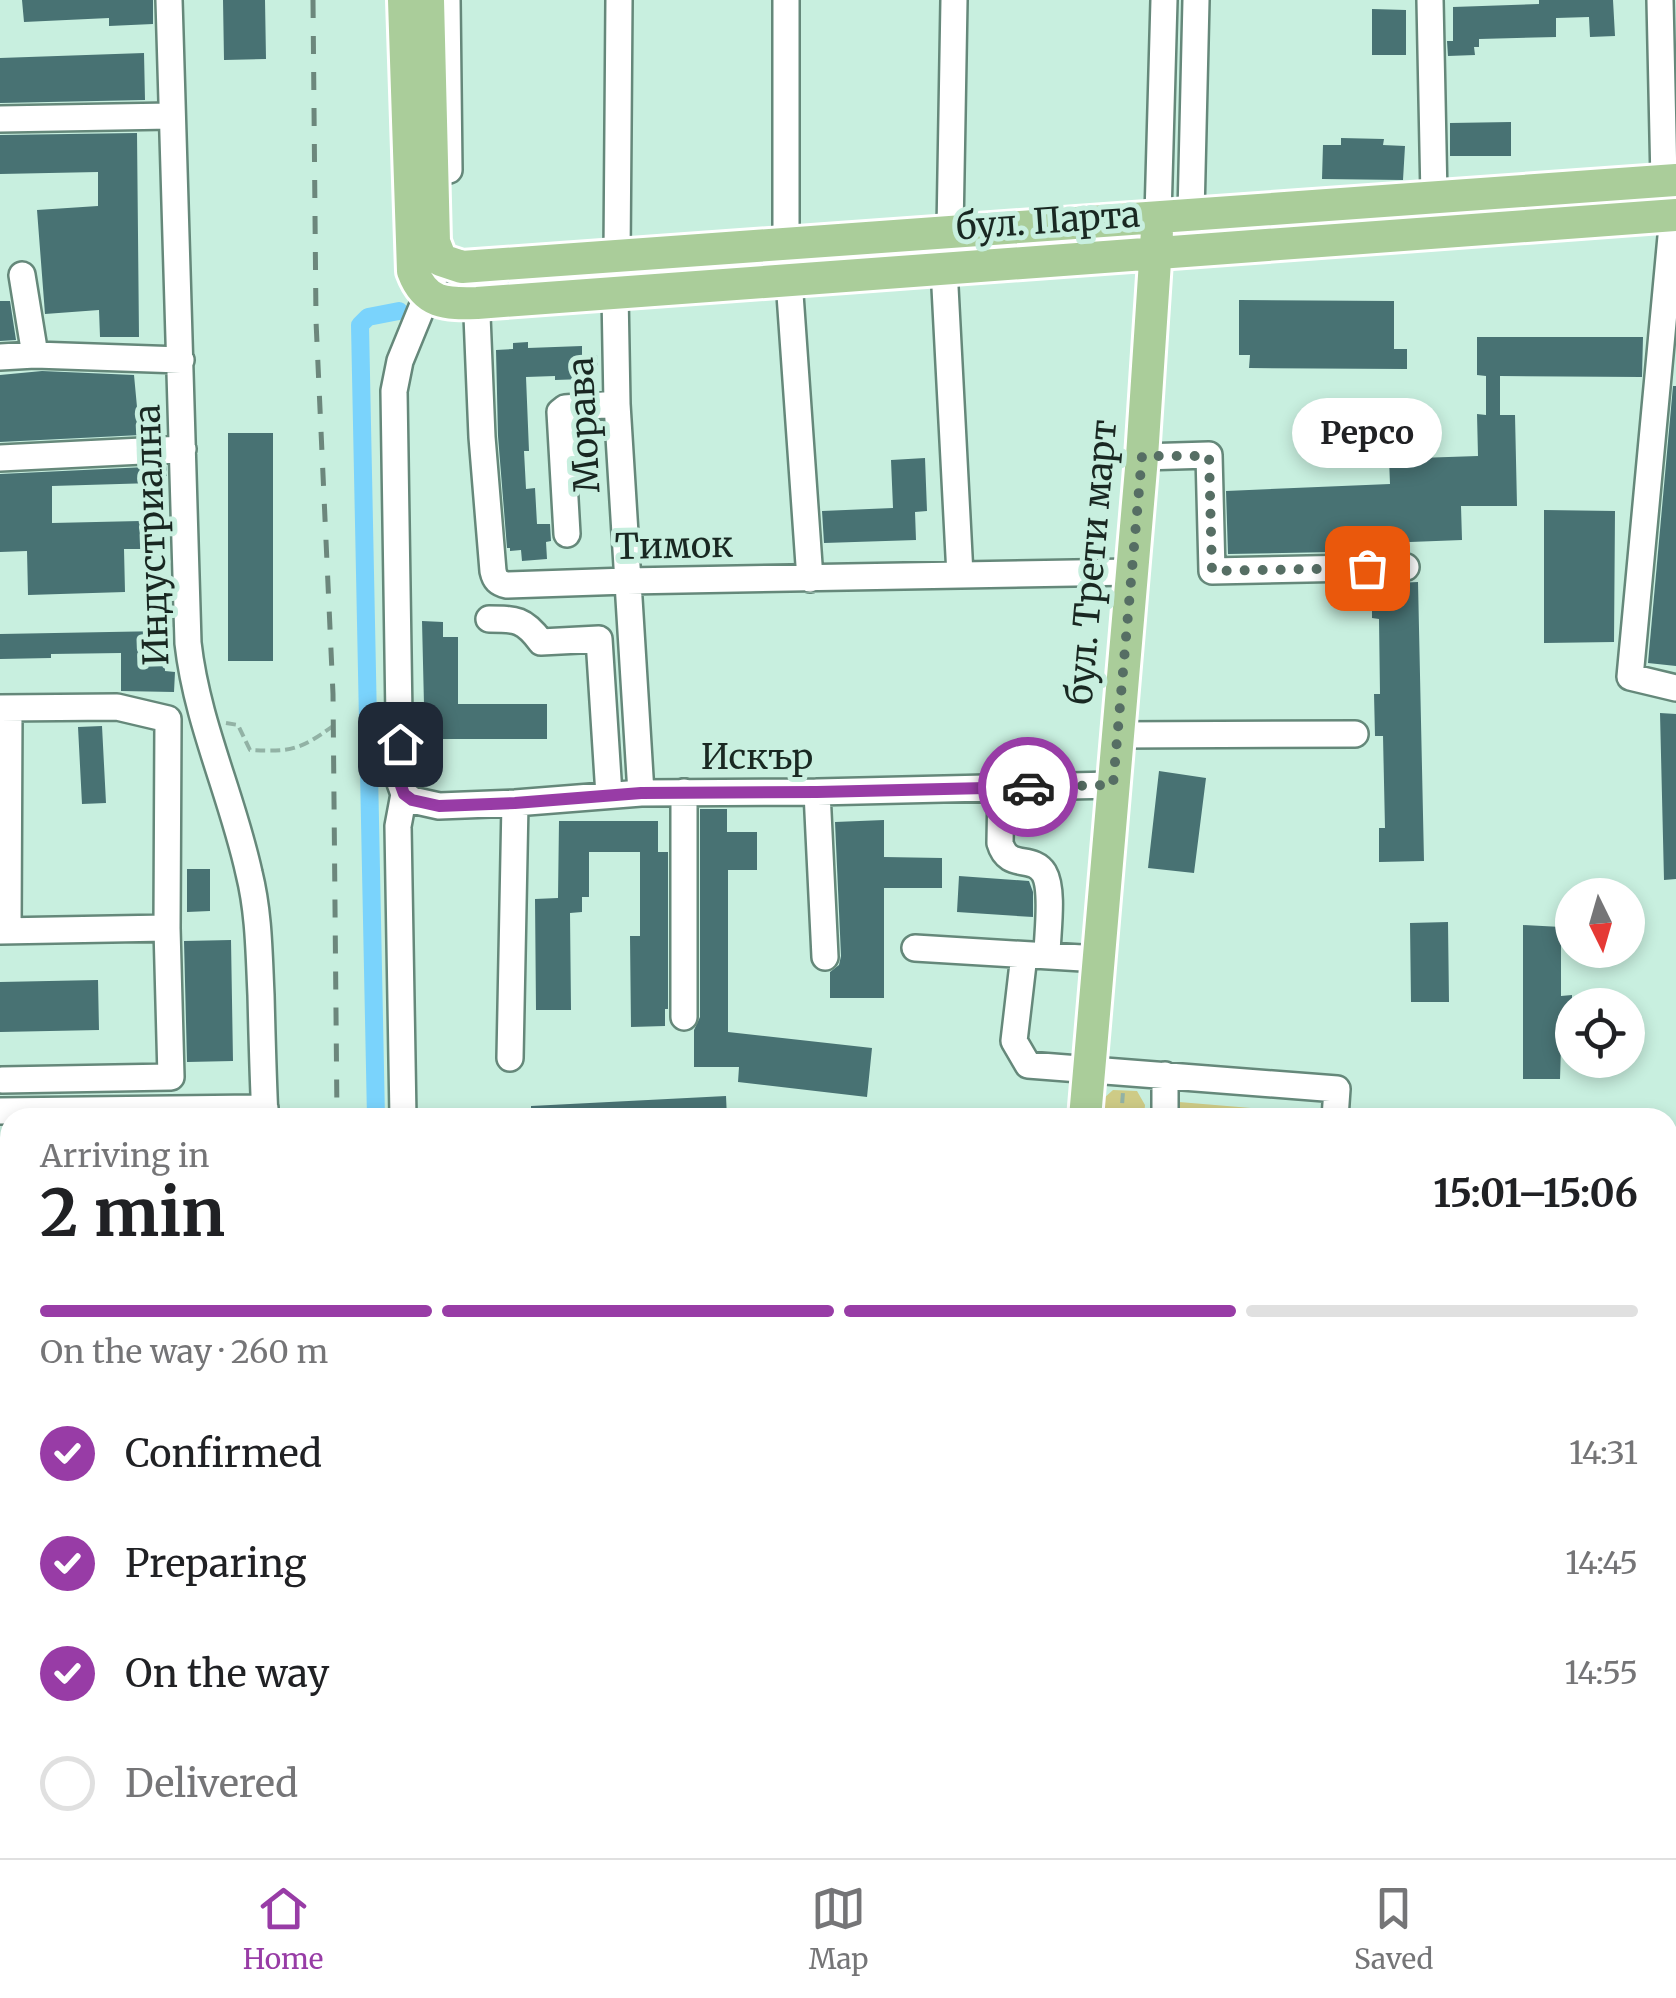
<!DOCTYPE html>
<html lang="en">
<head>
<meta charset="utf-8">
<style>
  body { margin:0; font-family:Merriweather,serif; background:#f2f2f2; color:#202124; height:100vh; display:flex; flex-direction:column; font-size:38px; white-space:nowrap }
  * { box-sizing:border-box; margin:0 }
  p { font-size:32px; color:#757577 }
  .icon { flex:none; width:55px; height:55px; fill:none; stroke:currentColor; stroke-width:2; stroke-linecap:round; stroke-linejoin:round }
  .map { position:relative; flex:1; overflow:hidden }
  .drawer { position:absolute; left:0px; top:1108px; width:1678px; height:752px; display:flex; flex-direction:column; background:#fff; border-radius:30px 30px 0 0; box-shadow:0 5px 15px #0003 }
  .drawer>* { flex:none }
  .needle { width:65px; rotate:175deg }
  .controls { position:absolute; left:1555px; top:878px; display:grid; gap:20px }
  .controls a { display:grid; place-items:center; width:90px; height:90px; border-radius:50%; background:#fff; box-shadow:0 5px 15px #0003; font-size:50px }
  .pin { position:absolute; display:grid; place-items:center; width:85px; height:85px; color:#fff; margin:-42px; border-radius:20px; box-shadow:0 5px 15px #0006 }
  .courier { position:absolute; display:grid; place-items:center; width:100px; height:100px; margin:-50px; border:8px solid #983ca6; border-radius:50%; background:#fff; color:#222; box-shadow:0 2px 12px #0007 }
  .bubble { position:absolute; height:70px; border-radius:35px; background:#fff; box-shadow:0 5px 15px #0003; font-size:32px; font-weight:700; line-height:70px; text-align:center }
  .head em { font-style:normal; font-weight:700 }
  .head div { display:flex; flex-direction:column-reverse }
  .head { display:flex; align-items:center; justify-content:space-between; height:170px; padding:0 40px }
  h1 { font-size:65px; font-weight:700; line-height:75px }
  .bar { display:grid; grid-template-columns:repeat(4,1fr); gap:15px 10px; align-content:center; height:120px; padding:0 40px }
  .bar i { height:12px; border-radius:8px; background:#e0e0e0 }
  .bar .on { background:#983ca6 }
  .bar p { grid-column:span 4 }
  ol { padding:0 40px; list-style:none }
  li { display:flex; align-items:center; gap:30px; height:110px }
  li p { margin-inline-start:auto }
  li .icon { padding:10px; border-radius:50%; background:#983ca6; color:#fff; stroke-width:4 }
  li:last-child { color:#757577 }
  li i { width:55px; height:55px; border:5px solid #e0e0e0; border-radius:50% }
  .tabs { display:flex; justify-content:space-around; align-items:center; height:140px; border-top:2px solid #e0e0e0; background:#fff; font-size:28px; color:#757577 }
  .tabs a { display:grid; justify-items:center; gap:5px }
  .tabs .on { color:#983ca6 }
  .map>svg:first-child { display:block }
  .green { fill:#cecb86 }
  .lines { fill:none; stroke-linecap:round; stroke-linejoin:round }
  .canal { stroke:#7ad3fc; stroke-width:18 }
  .building { fill:#487273 }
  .minor-casing { stroke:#65887a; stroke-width:30 }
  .major-casing { stroke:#fff; stroke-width:38 }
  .path { stroke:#92b2a5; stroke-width:4; stroke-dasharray:10 5; stroke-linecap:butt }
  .minor { stroke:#fff; stroke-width:25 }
  .major { stroke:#aacd9a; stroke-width:32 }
  .rail { stroke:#6c877c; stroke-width:5; stroke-dasharray:18 18; stroke-linecap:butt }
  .done { stroke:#566e64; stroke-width:10; stroke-dasharray:0 18 }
  .route { stroke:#983ca6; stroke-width:12 }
  .labels { text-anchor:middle; stroke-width:10; stroke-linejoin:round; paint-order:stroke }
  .street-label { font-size:35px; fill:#192822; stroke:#c8efdf }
</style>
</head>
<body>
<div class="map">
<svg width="1676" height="1858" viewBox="0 0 1676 1858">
  <rect width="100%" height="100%" fill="#c8efdf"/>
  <path class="green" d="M1113,1090L1137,1091L1145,1105L1144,1117H1102L1103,1099Z
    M1179,1102L1313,1113V1117H1178Z"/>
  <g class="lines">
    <path class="canal" d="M1198,233L1676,198
      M496,282L1118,238
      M376,1118L360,325L368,317L399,311
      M197,1858L201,1850"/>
  </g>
  <path class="building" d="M22,0H153V24L109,26V18L24,22Z
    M223,0H265L266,59L224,60Z
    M1539,0H1613L1615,36L1590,37L1589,17L1556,18V37L1479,39V47H1474L1475,55L1448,56L1447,41H1453V7L1539,4Z
    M1372,9L1406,10V55H1372Z
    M144,53L145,100L0,103V58Z
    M1511,122V156H1450V123Z
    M137,133L139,337H100L99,310L45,314L37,210L98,206V172L0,174V135Z
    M1341,138L1384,139L1383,145L1405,146L1403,180L1322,179L1323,145H1341Z
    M1239,300L1394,301V349H1407V369L1249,368L1250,355H1239Z
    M0,301H10L16,340L0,341Z
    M1477,337H1643L1642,377L1500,376V415H1515L1517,506H1461L1462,540L1384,543L1385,551L1228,554L1226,491L1390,484L1389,459L1478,456L1477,414L1486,415V376L1477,375Z
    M528,342V348L582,346V355H597L598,373L585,374V379L555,380V376L526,377L529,451H524L526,489L535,488L537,524H550L551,541L546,542L547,559L522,561L521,550L510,551V548H507L498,436L496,350L513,349V343Z
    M42,371L134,375L137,407H141V435L0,442V375Z
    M1673,386H1676V666L1648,663Z
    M228,433H273V661H228Z
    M925,458L927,511L915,512L916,540L824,543L822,511L893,508L891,460Z
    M167,466V476H153V483L52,486V523L140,521L141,549H124L125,592L28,595L27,551L0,552V474Z
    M1544,510L1615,511L1614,642L1544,643Z
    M1418,582L1424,861L1379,862V828H1385L1383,736H1375L1374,694H1380L1379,619L1372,618V584Z
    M422,621L443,622V637H458V704H547V739H416L415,705H424Z
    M164,631L165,671L175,672L174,692L121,691V653L51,654V658L0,659V634Z
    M1660,713L1676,714V879L1664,880Z
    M102,726L106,803L82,804L78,727Z
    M1159,771L1206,778L1194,873L1148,868Z
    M700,809H727V832H757V870H728V1032L872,1048L867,1097L738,1082L739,1067H694V1030L700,1017Z
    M884,820V857L942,858V888H884V998H830V972L839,965L841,956L835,822Z
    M559,821H658V852H668V1009H665V1026L631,1027L630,936H640V852H589V897H582V912L570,913L571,1010H536L535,899L558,898Z
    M187,869H210V911L187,912Z
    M959,876L1029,881L1033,892V917L957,912Z
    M1448,922L1449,1002H1411L1410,923Z
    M1523,925L1561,927V996L1572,995V1047H1561L1560,1079H1523Z
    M231,940L233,1061L187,1062L184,941Z
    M98,980L99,1030L0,1032V982Z
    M726,1096L727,1118H531V1106Z"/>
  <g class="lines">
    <g class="minor-casing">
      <path id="minor" d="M169,0L188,643C197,723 232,795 249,873C259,913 259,954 261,995C262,1036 263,1077 265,1118
        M447,0L449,170
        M786,0V244
        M1430,0L1434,197
        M1660,0L1664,181
        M0,119L171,116
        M1191,214L1196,0
        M1673,215L1630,677L1676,688
        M1158,216L1164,0
        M950,231L954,0
        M617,256L619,0
        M475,267L482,437L493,571C495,580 498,583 507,585L627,581L1132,572
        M944,268L960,575
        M22,275L35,355
        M789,280L810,579
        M615,293L617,404L641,793
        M0,357L35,355L181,360
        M1142,457L1209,455L1212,571L1406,567
        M0,458L183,449
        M567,534L560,412L565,408L617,404
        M489,619C516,619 524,619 541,642L599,639L609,795
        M0,708L117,707L168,719L167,928L171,1077L2,1080
        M1118,735L1355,734
        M1001,787L1000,843C1008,871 1032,854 1044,873C1054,890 1047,935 1047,955
        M817,792L825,957
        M404,794L412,800L439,806L515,803L641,793L817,792L1113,785
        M0,931L167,928
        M8,931L9,708
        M915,948L1099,959
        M1024,955L1014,1041L1028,1065L1337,1089L1335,1118
        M684,1017V792
        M510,1058L515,803
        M0,1111L265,1108
        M403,1118L398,826L404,794L400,783L394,391L400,361L434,278
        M1165,1118V1075
        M0,1211H10
        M1668,1571L1676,1572
        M0,1820L10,1825
        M239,1858L242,1850
        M894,1858L895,1850"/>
    </g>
    <g class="major-casing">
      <path id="major" d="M404,0L413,271C425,304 446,304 477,303L1676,215
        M428,0L434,242L441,260L462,267L1676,180
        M1085,1118L1142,457L1157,231
        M1028,1858L1029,1850"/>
    </g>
    <path class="path" d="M226,723L238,725L250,750C291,752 300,750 333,726
      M1121,1118L1123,1092
      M1668,1356L1676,1353
      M1668,1368L1676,1370
      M1668,1520L1676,1524"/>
    <use href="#minor" class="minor"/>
    <use href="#major" class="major"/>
    <path class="rail" d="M313,0L316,321L333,694L337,1118
      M278,1858L281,1850"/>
  </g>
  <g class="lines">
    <path class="done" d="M1028,787L1113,785L1142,456H1209L1212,571L1367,568"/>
    <path class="route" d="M400,744V783L404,794L412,800L439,806L515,803L641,793L817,792L1028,787"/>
  </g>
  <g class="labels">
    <g class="street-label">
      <text transform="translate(1048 221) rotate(-4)" y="12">бул. Парта</text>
      <text transform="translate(584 425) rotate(-93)" y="12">Морава</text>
      <text transform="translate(152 535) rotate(-92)" y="12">Индустриална</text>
      <text transform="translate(674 546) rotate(-1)" y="12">Тимок</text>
      <text transform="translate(1092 562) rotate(-85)" y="12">бул. Трети март</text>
      <text x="757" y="769">Искър</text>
    </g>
  </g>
</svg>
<div class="controls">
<a><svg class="needle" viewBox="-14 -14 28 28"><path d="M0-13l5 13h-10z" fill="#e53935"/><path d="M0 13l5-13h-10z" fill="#757577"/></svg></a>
<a><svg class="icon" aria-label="locate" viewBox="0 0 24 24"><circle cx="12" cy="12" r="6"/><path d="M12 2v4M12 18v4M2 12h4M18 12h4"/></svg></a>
</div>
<div class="pin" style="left:1367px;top:568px;background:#ea580c"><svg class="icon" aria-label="bag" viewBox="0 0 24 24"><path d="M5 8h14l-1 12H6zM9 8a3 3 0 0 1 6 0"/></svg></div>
<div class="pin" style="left:400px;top:744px;background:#1f2937"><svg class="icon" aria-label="home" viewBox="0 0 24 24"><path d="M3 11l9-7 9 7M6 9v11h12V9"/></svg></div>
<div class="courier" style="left:1028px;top:787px"><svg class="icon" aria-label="car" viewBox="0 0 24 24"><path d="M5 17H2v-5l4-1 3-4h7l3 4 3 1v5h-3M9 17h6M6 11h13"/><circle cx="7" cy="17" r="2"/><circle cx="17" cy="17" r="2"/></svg></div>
<div class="bubble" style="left:1292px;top:398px;width:150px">Pepco</div>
<section class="drawer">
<div class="head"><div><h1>2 min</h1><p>Arriving in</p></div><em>15:01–15:06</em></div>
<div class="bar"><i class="on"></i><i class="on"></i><i class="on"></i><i></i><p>On the way · 260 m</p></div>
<ol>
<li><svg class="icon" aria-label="check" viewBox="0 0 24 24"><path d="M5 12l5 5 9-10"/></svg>Confirmed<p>14:31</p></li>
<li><svg class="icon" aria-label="check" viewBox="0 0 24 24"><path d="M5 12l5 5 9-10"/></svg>Preparing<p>14:45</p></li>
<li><svg class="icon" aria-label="check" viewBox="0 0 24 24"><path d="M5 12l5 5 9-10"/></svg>On the way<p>14:55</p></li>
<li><i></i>Delivered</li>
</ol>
</section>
</div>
<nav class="tabs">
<a class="on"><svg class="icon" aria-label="home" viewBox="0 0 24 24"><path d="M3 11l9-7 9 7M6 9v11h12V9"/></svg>Home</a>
<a><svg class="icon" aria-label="map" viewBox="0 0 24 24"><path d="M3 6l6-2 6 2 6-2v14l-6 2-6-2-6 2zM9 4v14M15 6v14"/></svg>Map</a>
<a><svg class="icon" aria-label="saved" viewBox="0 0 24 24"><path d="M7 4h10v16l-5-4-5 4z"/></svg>Saved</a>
</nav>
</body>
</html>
